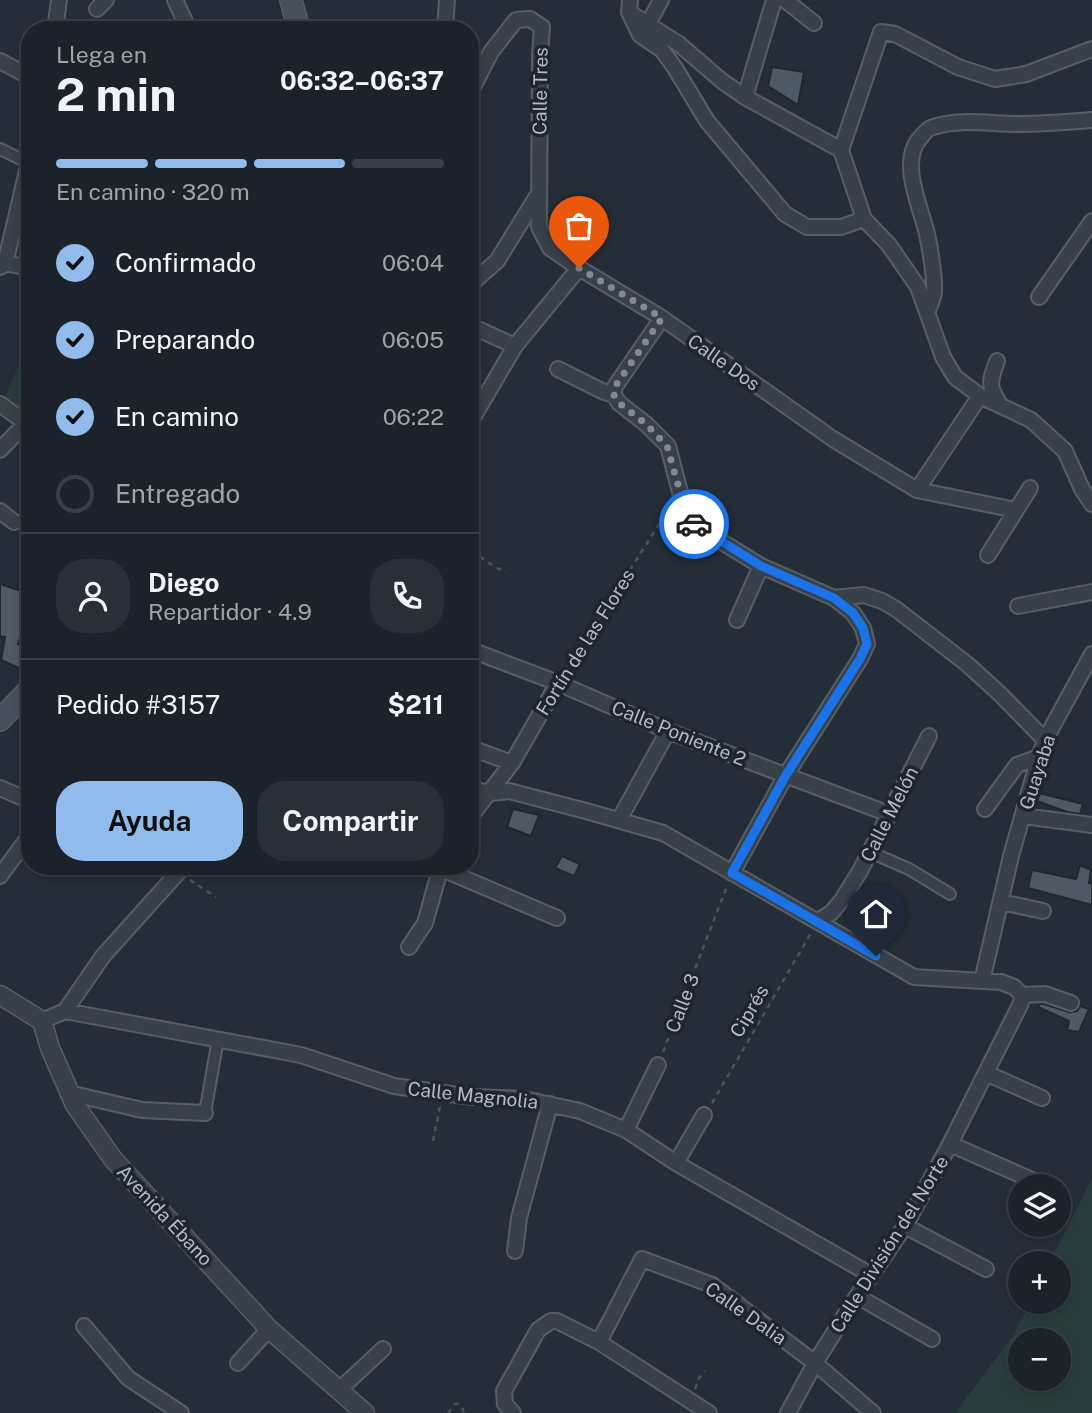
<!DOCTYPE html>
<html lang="es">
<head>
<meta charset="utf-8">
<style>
  body { margin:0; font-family:"Public Sans",sans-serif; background:#292f36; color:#f1f3f6; height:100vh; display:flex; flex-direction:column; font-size:26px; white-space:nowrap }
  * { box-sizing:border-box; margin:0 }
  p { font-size:23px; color:#a0a4a8 }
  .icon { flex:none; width:38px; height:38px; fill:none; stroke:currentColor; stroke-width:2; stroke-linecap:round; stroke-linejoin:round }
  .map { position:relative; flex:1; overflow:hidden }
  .panel { position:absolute; left:21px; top:21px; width:458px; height:854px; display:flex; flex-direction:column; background:#1c222a; border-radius:28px; box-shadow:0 4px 10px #0003,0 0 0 2px #3a3f47 }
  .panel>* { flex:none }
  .controls { position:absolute; left:1008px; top:1174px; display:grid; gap:14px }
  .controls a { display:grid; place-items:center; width:63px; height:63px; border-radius:50%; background:#1c222a; box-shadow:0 4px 10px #0003,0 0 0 2px #3a3f47; font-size:35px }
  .pin { position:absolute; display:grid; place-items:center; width:60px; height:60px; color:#fff; margin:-72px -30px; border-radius:50% 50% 50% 0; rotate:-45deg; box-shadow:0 0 7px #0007 }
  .pin .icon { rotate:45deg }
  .courier { position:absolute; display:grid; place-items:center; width:70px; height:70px; margin:-35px; border:5px solid #1a73e8; border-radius:50%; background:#fff; color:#222; box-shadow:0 2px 9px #0007 }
  .headline em { font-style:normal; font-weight:700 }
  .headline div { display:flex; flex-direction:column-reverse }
  .headline { display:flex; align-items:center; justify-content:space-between; height:119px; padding:0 35px }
  h1 { font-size:46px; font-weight:700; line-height:52px }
  .bar { display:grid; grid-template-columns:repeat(4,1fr); gap:10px 7px; align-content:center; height:84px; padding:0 35px }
  .bar i { height:9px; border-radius:5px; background:#3a3f47 }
  .bar .active { background:#91bbeb }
  .bar p { grid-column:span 4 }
  .line { display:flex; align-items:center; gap:18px; padding:0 35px; border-top:2px solid #3a3f47 }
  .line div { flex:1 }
  .round { display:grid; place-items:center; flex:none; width:74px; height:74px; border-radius:28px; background:#292f36 }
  ol { padding:0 35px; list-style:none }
  li { display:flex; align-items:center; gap:21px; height:77px }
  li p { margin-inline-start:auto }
  li .icon { padding:7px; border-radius:50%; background:#91bbeb; color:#111; stroke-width:4 }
  li:last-child { color:#a0a4a8 }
  li i { width:38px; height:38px; border:4px solid #3a3f47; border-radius:50% }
  .button { display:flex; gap:14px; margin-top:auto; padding:14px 35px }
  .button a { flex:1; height:80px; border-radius:28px; background:#91bbeb; color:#111; font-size:28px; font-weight:700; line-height:80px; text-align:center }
  .button a+a { background:#292f36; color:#f1f3f6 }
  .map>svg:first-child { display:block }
  .green { fill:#293c3b; fill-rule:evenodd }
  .building { fill:#4d5963; stroke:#1f272f; stroke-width:2 }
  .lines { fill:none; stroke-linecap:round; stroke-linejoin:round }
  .pedestrian-casing { stroke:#565e66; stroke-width:14 }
  .minor-casing { stroke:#565e66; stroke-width:18 }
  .tertiary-casing { stroke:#565e66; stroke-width:21 }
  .secondary-casing { stroke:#565e66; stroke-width:24 }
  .path { stroke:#465758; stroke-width:2.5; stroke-dasharray:5 5; stroke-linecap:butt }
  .pedestrian { stroke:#384048; stroke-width:10 }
  .minor { stroke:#384048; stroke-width:14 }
  .tertiary { stroke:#384048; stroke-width:18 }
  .secondary { stroke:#46505b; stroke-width:21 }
  .done { stroke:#818a93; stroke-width:7; stroke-dasharray:0 12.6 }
  .route { stroke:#1a73e8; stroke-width:9 }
  .labels { text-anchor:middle; stroke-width:7; stroke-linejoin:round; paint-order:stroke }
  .street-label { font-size:19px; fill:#b3bbc4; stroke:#1d252d }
</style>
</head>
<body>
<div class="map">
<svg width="1092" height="1413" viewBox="0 0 1092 1413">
  <rect width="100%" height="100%" fill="#252e38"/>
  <path class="green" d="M30,337V432L1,408Z
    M1092,1179V1413H955L1012,1337L1030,1302H1059V1264L1049,1263ZM1020,1340H1059V1379H1020Z"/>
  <path class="building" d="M772,67L804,72L798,105L768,86Z
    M28,571H30V620L26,618L18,644L30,648V659L25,671L1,660L5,637L0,636V584L21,591Z
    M1039,793L1083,804L1080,814L1067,812L1037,801Z
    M513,809L539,815L531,836L507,827Z
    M562,856L580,864L574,876L555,868Z
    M1080,865L1091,870L1089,883L1092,884V905L1028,888L1032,870L1076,879Z
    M1040,1004H1044L1069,1012L1077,1011L1080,1006L1089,1009L1079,1032L1067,1030L1069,1021L1038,1007Z"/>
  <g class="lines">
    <g class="pedestrian-casing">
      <path id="pedestrian" d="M0,149L29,163
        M870,852L909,869L950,894
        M205,1113L218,1039"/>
    </g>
    <g class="minor-casing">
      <path id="minor" d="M175,0L189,30
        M630,0L629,12L640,35L662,50L675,68L707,121L785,214L807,227H841L864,219
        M785,0L814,23
        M97,9L106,0
        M630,13L679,44L722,81L745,97L841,150
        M648,24L661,0
        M55,30L59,0
        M445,30L447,0
        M1092,49L1026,74L995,79L958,67L895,34L881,32L841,150L864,219L889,245L918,287L943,357L955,377L980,396L1031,420L1065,451L1082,489L1092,504
        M0,61L30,77
        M471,91L491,52L516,20L530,19L542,27L540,54L539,227L550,248L579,268L662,318L833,439L917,490L1016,510
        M745,97L774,0
        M0,262L30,268
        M0,267L5,264L30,158
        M471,284L497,261L539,193
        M1039,297L1092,221
        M927,312C930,306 933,299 934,292C935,278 930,248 927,234C921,207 898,161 921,137C924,133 928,128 933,127C961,118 989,124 1017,124C1042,124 1067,122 1092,120
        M471,326L515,346
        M997,361C994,370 989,380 992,389C994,396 998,398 999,405
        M558,369L604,392L614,395
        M614,395L619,403L646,424L668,446L680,492L683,509L693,524L761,566L834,598L853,613L863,628L867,644L860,659L786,775L732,873
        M614,395V388L662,318
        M0,404L26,423L0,450
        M471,421L515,346L579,268
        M917,490L980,396
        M0,511L14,522
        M988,555L1030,488
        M834,598L864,595L882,601L896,609L967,664L1000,694L1045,740
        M1018,606L1092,592
        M737,620L761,566
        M471,650L558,683L668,731L889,814
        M471,748L512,763
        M0,788L30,801
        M471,789L490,793L509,791L586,811L663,833L914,977L1001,982L1014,987L1022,995
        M985,809L1017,765L1039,757
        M471,816L512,763L558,683
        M1023,816L1092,825
        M619,820L668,731
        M435,866L557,918
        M0,876L30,835
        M1001,902L1043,911
        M818,921L831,913L842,900L860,871L929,736
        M409,947L425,923L441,866
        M982,981L1011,856L1039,757L1045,740L1092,654
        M1022,995L1045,994L1071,1003
        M65,1011L103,956L184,866
        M42,1021L65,1011L301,1055L394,1086L472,1097L524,1099L580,1111L626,1130L676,1163L871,1275
        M986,1073L1042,1098
        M69,1093L142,1110L205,1113
        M626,1130L658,1065
        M950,1144L1034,1181
        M676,1163L704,1115
        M905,1226L986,1269
        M515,1251L519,1218L550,1104
        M857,1296L932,1339
        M84,1326L128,1378L181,1413
        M599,1342L642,1259L712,1285L815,1363L873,1413
        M238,1363L269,1329
        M339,1390L383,1349
        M513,1413L505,1404L504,1391L538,1330L551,1321H557L599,1342L709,1413
        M788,1413L815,1363L857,1296L905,1226L950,1144L1021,1003L1022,995"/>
    </g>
    <g class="tertiary-casing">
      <path id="tertiary" d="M0,995L42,1021L50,1048L75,1105L113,1159L269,1329L365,1413"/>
    </g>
    <g class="secondary-casing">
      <path id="secondary" d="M291,0L299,30
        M0,720L30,689"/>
    </g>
    <path class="path" d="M471,552C484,558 492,567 506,572
      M565,671L669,509
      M190,880L216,897
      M663,1052L727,886
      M712,1103L811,933
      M433,1141L440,1106
      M695,1389L699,1378L705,1371
      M448,1413L455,1404H458L462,1407L464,1413"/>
    <use href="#pedestrian" class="pedestrian"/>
    <use href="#minor" class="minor"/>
    <use href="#tertiary" class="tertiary"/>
    <use href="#secondary" class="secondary"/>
  </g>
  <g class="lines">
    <path class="done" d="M579,268L662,318L614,388V395L619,403L646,424L667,446L680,492L683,509L694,524"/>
    <path class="route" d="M694,524L761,566L834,598L853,613L863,628L867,644L860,659L786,775L732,873L876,956"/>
  </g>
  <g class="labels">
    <g class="street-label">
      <text transform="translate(540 91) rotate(-89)" y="7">Calle Tres</text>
      <text transform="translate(724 362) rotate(35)" y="7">Calle Dos</text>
      <text transform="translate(585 642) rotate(-58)" y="7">Fortín de las Flores</text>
      <text transform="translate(679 733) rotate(22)" y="7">Calle Poniente 2</text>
      <text transform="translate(1037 772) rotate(-72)" y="7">Guayaba</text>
      <text transform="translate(889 814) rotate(-63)" y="7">Calle Melón</text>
      <text transform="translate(682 1003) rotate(-69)" y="7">Calle 3</text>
      <text transform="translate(749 1011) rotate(-60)" y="7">Ciprés</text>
      <text transform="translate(473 1095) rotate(6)" y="7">Calle Magnolia</text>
      <text transform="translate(165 1215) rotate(47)" y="7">Avenida Ébano</text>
      <text transform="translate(889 1244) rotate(-58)" y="7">Calle División del Norte</text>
      <text transform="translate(746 1313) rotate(35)" y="7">Calle Dalia</text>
    </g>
  </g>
</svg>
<div class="controls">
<a><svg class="icon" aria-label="layers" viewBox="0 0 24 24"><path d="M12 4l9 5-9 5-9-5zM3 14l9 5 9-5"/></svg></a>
<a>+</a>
<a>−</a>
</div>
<div class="pin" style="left:579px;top:268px;background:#ea580c"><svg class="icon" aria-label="bag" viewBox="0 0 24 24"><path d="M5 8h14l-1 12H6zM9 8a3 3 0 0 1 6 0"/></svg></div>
<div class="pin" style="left:876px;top:956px;background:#1f2937"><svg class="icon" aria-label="home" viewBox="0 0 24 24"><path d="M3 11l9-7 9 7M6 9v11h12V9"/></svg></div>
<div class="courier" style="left:694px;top:524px"><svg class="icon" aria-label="car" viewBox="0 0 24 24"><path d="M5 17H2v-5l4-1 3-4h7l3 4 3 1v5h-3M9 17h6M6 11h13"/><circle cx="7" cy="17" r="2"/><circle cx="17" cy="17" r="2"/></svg></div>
<section class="panel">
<div class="headline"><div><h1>2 min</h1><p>Llega en</p></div><em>06:32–06:37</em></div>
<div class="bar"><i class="active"></i><i class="active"></i><i class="active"></i><i></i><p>En camino · 320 m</p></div>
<ol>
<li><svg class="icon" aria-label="check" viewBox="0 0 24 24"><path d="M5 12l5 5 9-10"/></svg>Confirmado<p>06:04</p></li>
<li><svg class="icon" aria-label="check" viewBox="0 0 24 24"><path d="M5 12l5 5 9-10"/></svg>Preparando<p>06:05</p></li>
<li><svg class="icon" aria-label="check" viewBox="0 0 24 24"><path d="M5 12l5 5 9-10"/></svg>En camino<p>06:22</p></li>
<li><i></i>Entregado</li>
</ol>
<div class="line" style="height:126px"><a class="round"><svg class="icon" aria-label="person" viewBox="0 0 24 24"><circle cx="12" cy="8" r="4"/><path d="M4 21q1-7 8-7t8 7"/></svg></a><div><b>Diego</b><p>Repartidor · 4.9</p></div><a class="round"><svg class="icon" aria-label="phone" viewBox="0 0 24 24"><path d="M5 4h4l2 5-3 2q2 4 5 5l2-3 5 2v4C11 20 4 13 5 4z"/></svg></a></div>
<div class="line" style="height:91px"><div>Pedido #3157</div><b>$211</b></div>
<div class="button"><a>Ayuda</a><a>Compartir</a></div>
</section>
</div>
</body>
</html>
